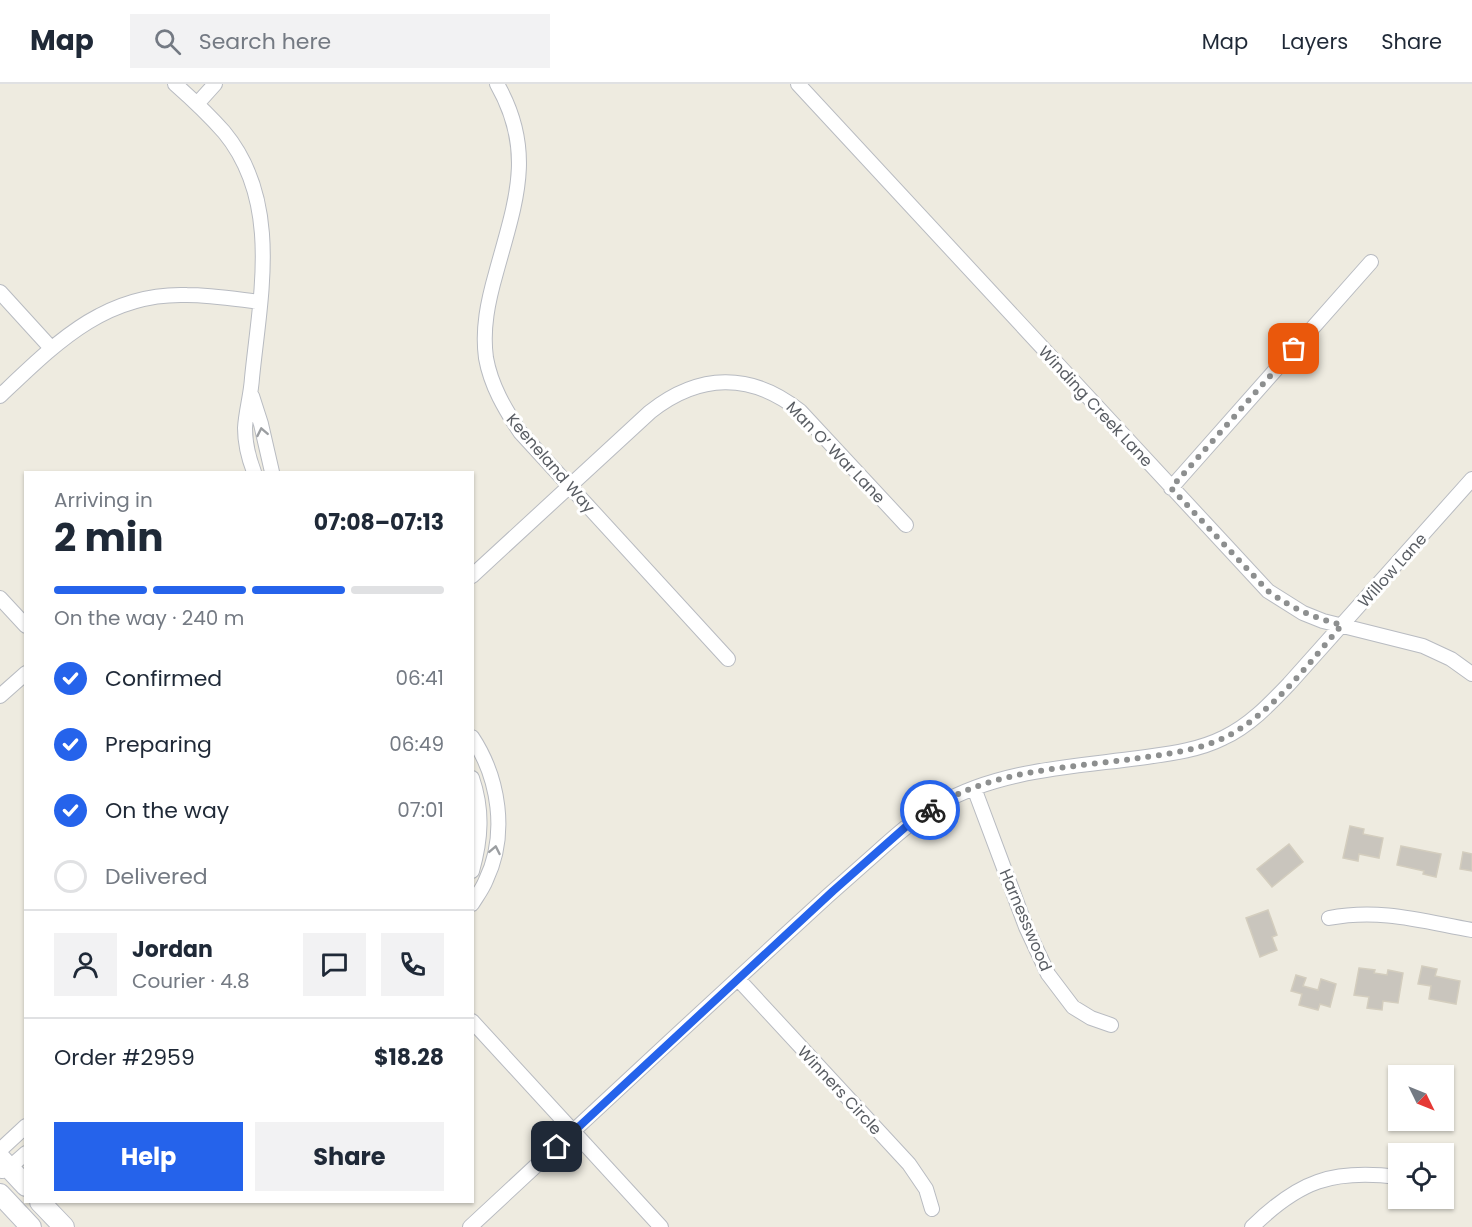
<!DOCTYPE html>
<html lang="en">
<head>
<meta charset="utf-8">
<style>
  body { margin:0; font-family:Poppins,sans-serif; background:#f2f2f3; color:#1f2937; height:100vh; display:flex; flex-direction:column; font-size:22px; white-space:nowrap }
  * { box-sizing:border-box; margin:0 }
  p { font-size:20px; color:#747a83 }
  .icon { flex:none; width:33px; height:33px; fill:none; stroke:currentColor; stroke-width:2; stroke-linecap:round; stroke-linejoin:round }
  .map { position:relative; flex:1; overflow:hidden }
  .side { position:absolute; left:24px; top:387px; width:450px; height:732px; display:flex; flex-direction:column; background:#fff; border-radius:0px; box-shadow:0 2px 4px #0004 }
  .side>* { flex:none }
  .needle { width:39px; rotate:133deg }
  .tools { position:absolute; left:1388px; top:981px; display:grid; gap:12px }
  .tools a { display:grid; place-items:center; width:66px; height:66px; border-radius:0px; background:#fff; box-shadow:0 2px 4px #0004; font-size:30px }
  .pin { position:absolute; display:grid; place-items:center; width:51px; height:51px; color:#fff; margin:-26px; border-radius:12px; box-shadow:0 3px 9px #0006 }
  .courier { position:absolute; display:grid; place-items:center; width:60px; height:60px; margin:-30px; border:4px solid #2563eb; border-radius:50%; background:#fff; color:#222; box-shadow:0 2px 8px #0007 }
  .overview em { font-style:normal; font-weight:700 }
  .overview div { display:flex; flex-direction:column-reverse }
  .overview { display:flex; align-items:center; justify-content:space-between; height:102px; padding:0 30px }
  h1 { font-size:39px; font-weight:700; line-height:45px }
  .bar { display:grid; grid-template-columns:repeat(4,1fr); gap:9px 6px; align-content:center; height:72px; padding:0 30px }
  .bar i { height:8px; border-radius:4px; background:#e0e1e3 }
  .bar .selected { background:#2563eb }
  .bar p { grid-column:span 4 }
  .line { display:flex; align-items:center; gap:15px; padding:0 30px; border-top:2px solid #e0e1e3 }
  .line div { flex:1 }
  .round { display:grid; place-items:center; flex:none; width:63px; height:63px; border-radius:0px; background:#f2f2f3 }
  ol { padding:0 30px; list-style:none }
  li { display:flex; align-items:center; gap:18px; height:66px }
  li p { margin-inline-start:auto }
  li .icon { padding:6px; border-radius:50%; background:#2563eb; color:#fff; stroke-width:4 }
  li:last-child { color:#747a83 }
  li i { width:33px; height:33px; border:3px solid #e0e1e3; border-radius:50% }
  .action { display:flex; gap:12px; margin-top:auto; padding:12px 30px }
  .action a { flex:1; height:69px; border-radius:0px; background:#2563eb; color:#fff; font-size:24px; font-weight:700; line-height:69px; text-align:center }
  .action a+a { background:#f2f2f3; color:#1f2937 }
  header { display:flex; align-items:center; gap:36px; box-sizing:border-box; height:84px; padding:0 30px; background:#fff; border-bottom:2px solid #e0e1e3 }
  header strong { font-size:28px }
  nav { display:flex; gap:33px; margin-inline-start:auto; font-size:21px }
  .search { width:420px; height:54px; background:#f2f2f3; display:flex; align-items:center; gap:15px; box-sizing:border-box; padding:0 21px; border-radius:0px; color:#747a83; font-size:22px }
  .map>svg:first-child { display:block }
  .building { fill:#c9c5bd; stroke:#d3cdbe; stroke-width:1.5 }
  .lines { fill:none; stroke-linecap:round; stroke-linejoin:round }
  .minor-casing { stroke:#b8bbc1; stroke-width:16 }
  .secondary-casing { stroke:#b9bcc4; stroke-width:22 }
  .minor { stroke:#fff; stroke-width:14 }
  .secondary { stroke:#fff; stroke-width:20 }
  .oneway { stroke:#9b9ea1 }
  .done { stroke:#8d8f8f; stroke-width:6; stroke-dasharray:0 10.8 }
  .route { stroke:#2563eb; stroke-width:8 }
  .labels { text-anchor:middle; stroke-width:6; stroke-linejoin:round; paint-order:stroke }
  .street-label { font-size:16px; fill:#595d63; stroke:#fff }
</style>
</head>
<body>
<header>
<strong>Map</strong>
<div class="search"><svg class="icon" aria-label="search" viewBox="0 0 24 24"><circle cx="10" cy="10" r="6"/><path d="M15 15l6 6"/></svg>Search here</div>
<nav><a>Map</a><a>Layers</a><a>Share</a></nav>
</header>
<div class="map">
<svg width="1472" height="1143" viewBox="0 0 1472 1143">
  <rect width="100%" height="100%" fill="#eeebe0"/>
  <path class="building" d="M1350,742L1364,745L1363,750L1383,754L1379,774L1359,770L1358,777L1343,774Z
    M1289,760L1303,778L1272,803L1257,785Z
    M1401,762L1441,770L1436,793L1423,790L1424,787L1397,781Z
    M1463,768L1472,770V787L1460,785Z
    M1268,826L1277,851L1272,853L1277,866L1260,873L1246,834Z
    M1422,882L1437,885L1435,892L1460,897L1456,920L1429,915L1431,902L1418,900Z
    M1359,884L1375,886L1374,889L1387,891L1388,886L1403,889L1398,919L1383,917L1382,926L1367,924L1369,913L1354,911Z
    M1296,891L1306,894L1303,902L1318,906L1321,895L1336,900L1330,923L1320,920L1318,926L1299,921L1302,910L1291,907Z"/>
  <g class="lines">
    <g class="minor-casing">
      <path id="minor" d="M175,0C192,15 209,31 224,48C282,118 260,213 252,294C251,311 246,327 245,344C245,358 249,375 254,388
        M497,0C536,68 515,119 496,189C488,217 482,245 486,274C491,302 505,325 520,348L728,575
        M798,0L1268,507L1303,529L1323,537L1423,562L1451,575L1472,590
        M197,20L215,0
        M0,208L51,264
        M0,312C55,260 105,208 187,211C211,211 235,215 260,218
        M252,312L261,340L272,388
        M1171,404L1371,178
        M472,492L650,328C699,289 751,288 800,327L906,441
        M0,514L26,542
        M0,612L26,589
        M472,653C499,694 508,750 486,796C483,804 477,812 472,820
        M472,694C483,726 481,755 472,787
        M974,704L1026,843L1048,890L1073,923L1091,934L1111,941
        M1329,834C1380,824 1422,837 1472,846
        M738,895L909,1080L926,1105L932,1125
        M472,937L661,1143
        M0,1066L26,1042
        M2,1087L9,1084L26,1069
        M470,1143C575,1046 678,949 783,853C813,825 843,798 874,771C894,753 914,735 938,721C998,686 1071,683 1139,674C1167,670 1197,667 1223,654C1249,642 1269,621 1289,600L1472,395
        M1252,1143C1299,1097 1332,1085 1398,1093"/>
    </g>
    <g class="secondary-casing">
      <path id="secondary" d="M0,1074L26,1102
        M0,1110L31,1143
        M40,1118L64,1143"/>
    </g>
    <use href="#minor" class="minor"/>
    <use href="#secondary" class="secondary"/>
  </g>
  <defs><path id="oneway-chevron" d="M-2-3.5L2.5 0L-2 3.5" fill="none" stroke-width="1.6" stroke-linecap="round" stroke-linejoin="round" transform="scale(1.5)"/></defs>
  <g class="oneway">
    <use href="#oneway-chevron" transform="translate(262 348) rotate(-101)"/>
    <use href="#oneway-chevron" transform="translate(495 766) rotate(-79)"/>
  </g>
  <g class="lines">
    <path class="done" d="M930,726C990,685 1070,684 1140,674C1168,670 1198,666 1224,654C1272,630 1307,581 1342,541C1314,534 1291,524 1268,507L1171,404L1294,265"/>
    <path class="route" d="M557,1063L833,807L910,739L930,726"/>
  </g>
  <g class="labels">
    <g class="street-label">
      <text transform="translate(1096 322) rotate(47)" y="6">Winding Creek Lane</text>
      <text transform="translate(836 368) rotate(46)" y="6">Man O’ War Lane</text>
      <text transform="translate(551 379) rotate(49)" y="6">Keeneland Way</text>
      <text transform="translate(1392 486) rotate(-48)" y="6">Willow Lane</text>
      <text transform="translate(1026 836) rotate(67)" y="6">Harnesswood</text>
      <text transform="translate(840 1006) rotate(47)" y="6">Winners Circle</text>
    </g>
  </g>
</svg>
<div class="tools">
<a><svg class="needle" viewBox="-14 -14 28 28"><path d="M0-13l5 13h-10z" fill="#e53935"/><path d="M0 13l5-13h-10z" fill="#747a83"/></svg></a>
<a><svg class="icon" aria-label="locate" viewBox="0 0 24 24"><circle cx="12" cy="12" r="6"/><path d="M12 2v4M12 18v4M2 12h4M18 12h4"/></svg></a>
</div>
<div class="pin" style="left:1294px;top:265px;background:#ea580c"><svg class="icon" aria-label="bag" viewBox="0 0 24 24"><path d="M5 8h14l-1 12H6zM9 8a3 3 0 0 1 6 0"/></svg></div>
<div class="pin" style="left:557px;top:1063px;background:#1f2937"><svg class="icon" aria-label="home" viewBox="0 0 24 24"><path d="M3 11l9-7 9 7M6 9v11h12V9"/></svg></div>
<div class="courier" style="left:930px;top:726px"><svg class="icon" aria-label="bike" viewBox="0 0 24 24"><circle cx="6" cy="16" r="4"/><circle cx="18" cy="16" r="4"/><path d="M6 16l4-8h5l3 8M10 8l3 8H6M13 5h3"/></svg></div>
<section class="side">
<div class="overview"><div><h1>2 min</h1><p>Arriving in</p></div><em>07:08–07:13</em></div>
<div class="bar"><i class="selected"></i><i class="selected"></i><i class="selected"></i><i></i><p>On the way · 240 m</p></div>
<ol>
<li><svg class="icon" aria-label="check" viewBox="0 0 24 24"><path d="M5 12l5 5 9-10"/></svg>Confirmed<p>06:41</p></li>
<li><svg class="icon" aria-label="check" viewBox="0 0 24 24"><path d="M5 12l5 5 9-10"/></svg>Preparing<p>06:49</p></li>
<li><svg class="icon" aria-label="check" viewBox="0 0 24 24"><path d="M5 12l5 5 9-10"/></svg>On the way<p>07:01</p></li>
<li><i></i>Delivered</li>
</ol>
<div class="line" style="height:108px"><a class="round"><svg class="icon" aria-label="person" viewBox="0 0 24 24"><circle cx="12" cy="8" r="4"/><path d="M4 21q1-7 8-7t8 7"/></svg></a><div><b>Jordan</b><p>Courier · 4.8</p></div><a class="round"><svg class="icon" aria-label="chat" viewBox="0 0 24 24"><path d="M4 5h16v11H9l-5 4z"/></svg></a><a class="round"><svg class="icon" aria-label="phone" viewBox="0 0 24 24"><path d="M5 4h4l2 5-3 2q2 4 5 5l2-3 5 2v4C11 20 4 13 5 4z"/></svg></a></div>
<div class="line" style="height:78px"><div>Order #2959</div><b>$18.28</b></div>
<div class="action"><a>Help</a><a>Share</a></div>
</section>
</div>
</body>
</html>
